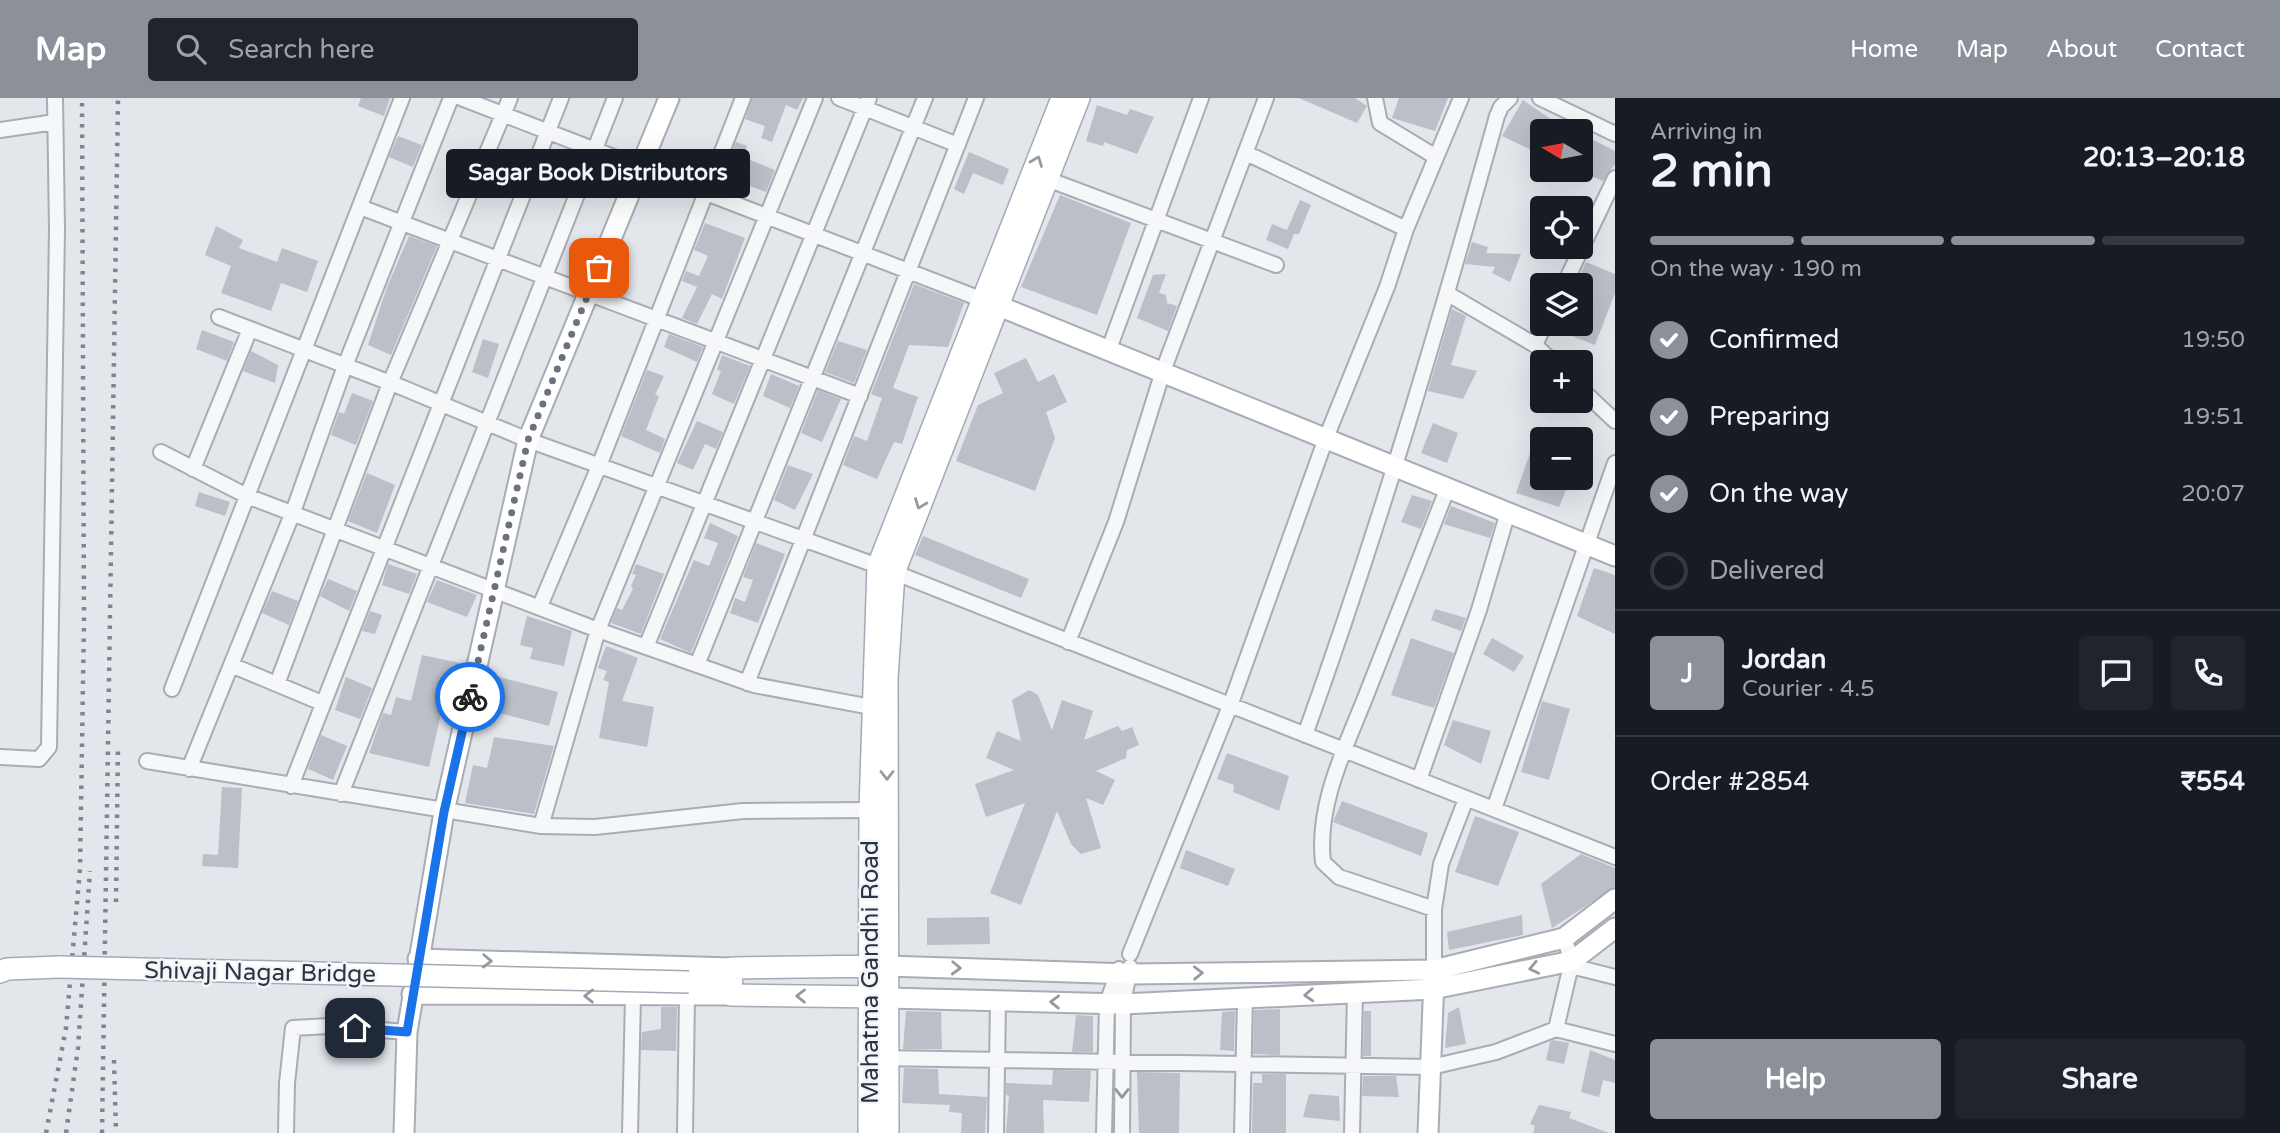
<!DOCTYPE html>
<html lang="en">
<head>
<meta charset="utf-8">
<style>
  body { margin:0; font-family:"Varela Round",sans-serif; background:#20242c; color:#f1f3f6; height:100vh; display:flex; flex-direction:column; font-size:26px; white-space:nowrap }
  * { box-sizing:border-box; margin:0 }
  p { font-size:23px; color:#9ea1a6 }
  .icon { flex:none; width:38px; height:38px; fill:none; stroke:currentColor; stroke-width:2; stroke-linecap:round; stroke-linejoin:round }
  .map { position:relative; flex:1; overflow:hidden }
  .sheet { display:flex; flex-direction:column; background:#171b24; width:665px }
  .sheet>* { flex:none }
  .needle { width:46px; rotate:280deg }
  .controls { position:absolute; left:1530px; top:21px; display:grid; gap:14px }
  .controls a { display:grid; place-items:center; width:63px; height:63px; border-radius:7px; background:#171b24; box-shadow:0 7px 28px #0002; font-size:35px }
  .pin { position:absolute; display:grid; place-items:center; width:60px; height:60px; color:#fff; margin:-30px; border-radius:14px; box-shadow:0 4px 10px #0006 }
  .courier { position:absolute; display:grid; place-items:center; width:70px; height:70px; margin:-35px; border:5px solid #1a73e8; border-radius:50%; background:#fff; color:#222; box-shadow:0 2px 9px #0007 }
  .bubble { position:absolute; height:49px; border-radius:7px; background:#171b24; box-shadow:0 7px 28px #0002; font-size:23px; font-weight:700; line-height:49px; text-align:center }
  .head em { font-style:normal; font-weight:700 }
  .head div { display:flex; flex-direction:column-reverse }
  .head { display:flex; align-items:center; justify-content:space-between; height:119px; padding:0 35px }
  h1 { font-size:46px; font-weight:700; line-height:52px }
  .bar { display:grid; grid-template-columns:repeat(4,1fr); gap:10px 7px; align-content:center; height:84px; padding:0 35px }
  .bar i { height:9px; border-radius:5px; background:#363941 }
  .bar .selected { background:#8c9099 }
  .bar p { grid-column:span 4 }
  .line { display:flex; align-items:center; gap:18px; padding:0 35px; border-top:2px solid #363941 }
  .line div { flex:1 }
  .round { display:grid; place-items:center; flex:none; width:74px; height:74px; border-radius:7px; background:#20242c }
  ol { padding:0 35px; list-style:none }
  li { display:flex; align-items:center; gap:21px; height:77px }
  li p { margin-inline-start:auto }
  li .icon { padding:7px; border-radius:50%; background:#8c9099; color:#fff; stroke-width:4 }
  li:last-child { color:#9ea1a6 }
  li i { width:38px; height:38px; border:4px solid #363941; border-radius:50% }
  .primary-button { display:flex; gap:14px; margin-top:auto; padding:14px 35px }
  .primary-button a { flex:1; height:80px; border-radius:7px; background:#8c9099; color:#fff; font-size:28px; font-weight:700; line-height:80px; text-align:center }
  .primary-button a+a { background:#20242c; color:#f1f3f6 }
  header { display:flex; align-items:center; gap:42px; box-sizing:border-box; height:98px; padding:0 35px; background:#8c9099; color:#fff }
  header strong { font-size:33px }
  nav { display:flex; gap:38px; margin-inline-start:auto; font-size:24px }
  .search { width:490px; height:63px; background:#20242c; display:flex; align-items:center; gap:18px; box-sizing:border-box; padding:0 24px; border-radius:7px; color:#9ea1a6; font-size:26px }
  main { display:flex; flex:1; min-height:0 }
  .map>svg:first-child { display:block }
  .building { fill:#bbbfc7 }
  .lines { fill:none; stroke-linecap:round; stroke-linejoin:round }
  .street-casing { stroke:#a8adb5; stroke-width:18 }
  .secondary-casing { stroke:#a8adb5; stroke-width:23 }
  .primary-casing { stroke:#a3aab6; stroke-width:24 }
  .street { stroke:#f6f7f9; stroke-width:14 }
  .secondary { stroke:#fff; stroke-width:19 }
  .primary { stroke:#fff; stroke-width:21 }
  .rail { stroke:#7d8594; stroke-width:4.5; stroke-dasharray:3.5 7; stroke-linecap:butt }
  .primary-bridge-casing { stroke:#a3aab6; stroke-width:24; stroke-linecap:butt }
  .primary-bridge { stroke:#fff; stroke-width:21 }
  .oneway { stroke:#9699a0 }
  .oneway2 { stroke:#91959e }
  .done { stroke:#6c727d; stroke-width:7; stroke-dasharray:0 12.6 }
  .route { stroke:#1a73e8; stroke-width:9 }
  .labels { text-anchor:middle; stroke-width:5; stroke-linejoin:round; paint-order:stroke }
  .street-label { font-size:24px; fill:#2c3342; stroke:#f3f5f8 }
</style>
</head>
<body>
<header>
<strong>Map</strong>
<div class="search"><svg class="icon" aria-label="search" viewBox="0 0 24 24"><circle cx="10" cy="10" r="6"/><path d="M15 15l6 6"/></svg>Search here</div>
<nav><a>Home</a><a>Map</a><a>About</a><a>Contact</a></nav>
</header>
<main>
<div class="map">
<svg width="1615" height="1035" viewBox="0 0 1615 1035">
  <rect width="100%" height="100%" fill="#e3e6eb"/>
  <path class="building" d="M361,0H390L384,18L358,8Z
    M752,0H803L797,12L786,7L772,44L761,40L765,28L745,21Z
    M1299,0H1355L1367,8L1357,25Z
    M1399,0H1448L1435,33L1392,20Z
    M1523,2L1558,26L1554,33H1542V57L1502,38Z
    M1097,7L1127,17L1130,11L1154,19L1137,56L1104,44L1103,48L1086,43Z
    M1580,35L1615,53V66L1603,83L1580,73Z
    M398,38L422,47L413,69L389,59Z
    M736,44L747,48L743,59L775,72L766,94L723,78Z
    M969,54L1009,71L1003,87L973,75L964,96L954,91Z
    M562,57L580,63L573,81L556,75Z
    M1060,97L1131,125L1097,217L1021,189Z
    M1300,102L1311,107L1299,136H1294L1288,151L1266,142L1272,126L1287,132Z
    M705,125L745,140L722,201L712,196L697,226L682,220L697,189L682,183L686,173L699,178L708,158L694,152Z
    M216,128L243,142L239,150L277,164L282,150L318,163L307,194L281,185L271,213L221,195L231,168L205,157Z
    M409,138L437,148L391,257L368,247L387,189Z
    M1472,144L1488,149L1486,155L1521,156L1510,184L1492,175L1495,169L1465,166Z
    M1586,164L1615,176V195L1595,247L1554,231L1555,226H1580V187H1575Z
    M1166,176L1159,195L1166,197L1167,205L1177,208L1168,233L1137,220L1153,177Z
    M914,186L964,205L948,249L909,247L893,290L918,299L902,346L894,344L877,381L843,367L854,338L867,343L882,300L871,296Z
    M1452,211L1466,218L1451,267L1477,273L1463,301L1428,293Z
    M202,232L234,244L227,263L196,251Z
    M669,236L703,249L697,264L664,249Z
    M483,241L499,246L488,280L472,274Z
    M838,243L867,252L854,285L825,274Z
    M251,253L278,267L275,285L243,273Z
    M722,257L750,268L734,306L712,296L721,273L717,272Z
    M1026,260L1038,284L1054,276L1067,304L1046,314L1055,340L1035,393L956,363L978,307L1003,295L994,275Z
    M647,272L664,278L655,297L659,298L646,332L665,341L660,355L621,338Z
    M771,276L799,288L790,310L763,298Z
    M818,292L841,301L822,344L801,335Z
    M352,295L373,303L356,347L331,337L339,314L344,316Z
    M697,323L723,334L716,351L705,346L693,372L677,365Z
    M1433,325L1458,335L1447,365L1421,355Z
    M1540,327L1542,380H1571L1559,409L1516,395Z
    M788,367L813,376L795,412L774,402Z
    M367,375L395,387L377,435L348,423Z
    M199,394L230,404L225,418L195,408Z
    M1412,397L1432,403L1421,431L1401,424Z
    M1451,408L1495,425L1490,440L1444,426Z
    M710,425L738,438L691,555L660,541L694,462L709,468L718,445L704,440Z
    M923,438L1029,481L1021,500L915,457Z
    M756,445L785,456L758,525L730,515L735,500L745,504L753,482L743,479Z
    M388,466L417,476L409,496L382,487Z
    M636,466L664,476L641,536L611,525L617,510L622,512L633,491L631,488L636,477L632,476Z
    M1594,470L1615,477V536L1577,518Z
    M328,481L357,493L349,513L320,498Z
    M437,482L477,497L467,519L427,504Z
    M272,493L298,503L289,527L262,515Z
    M1435,511L1466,520L1461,533L1431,522Z
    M370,513L382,517L375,536L362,533Z
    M527,518L572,533L564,568L530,561L533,550L520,547Z
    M1411,540L1454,555L1434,610L1391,597Z
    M1492,540L1524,558L1514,574L1483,556Z
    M606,548L638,560L622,603L654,609L647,649L599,640L609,584L603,582L607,573L598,570Z
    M422,557L460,565L452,600L445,598L429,669L369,655L383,615L391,617L396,599L411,603Z
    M488,576L558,594L549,628L480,610Z
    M346,579L372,590L360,621L335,612Z
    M1029,592L1038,597L1052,632L1062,602L1093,613L1084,642L1118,628L1122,633L1132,629L1139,647L1127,652L1126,660L1096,673L1115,682L1103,707L1086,700L1101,750L1081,756L1071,746L1057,713L1021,807L990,795L1025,705L986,719L975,686L1014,672L986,660L997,633L1021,643L1012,602Z
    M1542,603L1570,611L1549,682L1521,674Z
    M1453,622L1491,633L1481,666L1444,647Z
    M321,637L347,648L333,682L308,671Z
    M494,639L554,648L534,716L465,705L473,667L487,670Z
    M1227,655L1289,678L1279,713L1233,694L1234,687L1217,681Z
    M222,689L242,690L238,770L202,768L203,756L218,757Z
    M1342,703L1428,735L1421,758L1333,724Z
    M1475,718L1519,734L1498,788L1455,774Z
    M1186,752L1235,771L1228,788L1180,770Z
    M1581,756L1615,770V789L1552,830L1541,786Z
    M1522,817L1523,837L1449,852L1447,834Z
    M989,819L990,846L927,847V820Z
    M661,909H677L676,953L641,952L642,934L661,931Z
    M1459,909L1466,946L1445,950L1448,915Z
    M1280,911V957L1253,956L1254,912Z
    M906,913L941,914L942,951H903Z
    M1235,913L1234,953L1220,952L1222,914Z
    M1364,913H1371V958H1363Z
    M1076,917L1093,918V954H1072Z
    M1553,942L1569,945L1564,966L1546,962L1550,944Z
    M1590,952L1615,962V985L1603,982L1599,999L1581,994Z
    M904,970L938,971L939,996L987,999L985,1035H961L962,1015L949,1014L950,1007L902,1005Z
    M1053,972L1091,973L1089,1004L1043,1002L1044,1035H1006L1009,998L1006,997V985L1052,987Z
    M1137,974L1180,975L1179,1035H1139Z
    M1262,976H1286V1035H1252L1253,985H1262Z
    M1363,978H1396L1399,999L1362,998Z
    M1309,996L1339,998L1340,1023L1303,1019Z
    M1539,1007L1571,1014L1569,1020L1609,1035H1533L1535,1028L1530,1026Z"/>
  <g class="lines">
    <g class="street-casing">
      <path id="street" d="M461,0L983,202
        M839,0L958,47
        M1375,0L1380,25L1436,59
        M1540,0L1615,36
        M0,32L55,24
        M1246,55L1406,131
        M1047,81L1276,167
        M360,109L860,298
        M1564,187L1615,80
        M1448,196L1535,247L1553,264
        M219,219L401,289L528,342L878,468L1615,759
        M1535,247L1545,226
        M1109,251L1201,0
        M1580,290L1615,323
        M161,354L247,398L598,532L754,587L882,611
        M193,371L250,231
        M540,508L599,368L743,0
        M1068,544L1116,424L1163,273L1266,0
        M646,549L869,0
        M231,567L322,605
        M697,567L925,0
        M747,585L976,0
        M277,586L390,285L510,0
        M172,591L402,0
        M1305,637C1378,434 1439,227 1497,18L1501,9L1510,0
        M0,659L39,661L49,649L57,131L55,0
        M147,663L541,728L595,729L743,713L870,712
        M189,671L293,414L345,268L451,0
        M1419,682L1479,512L1508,414
        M291,688L561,0
        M341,696L615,0
        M1494,711L1615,365
        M541,728L598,532L815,0
        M1434,811L1339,779L1323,764C1316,704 1348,645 1369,590C1395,523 1421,456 1448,389
        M1130,856L1230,608L1326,340L1387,189L1406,131L1461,0
        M1571,868L1615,879
        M1434,872V811L1441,766L1466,701
        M1556,931L1572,863L1564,840
        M879,960L1431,969L1496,954L1556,931L1615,946
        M286,1035L287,985L293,930L329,928L407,934
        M630,1035L633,898
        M685,1035L687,898
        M996,1035L998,903
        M1104,1035L1107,905L1119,871
        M1122,1035L1123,906L1130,869
        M1242,1035L1245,900
        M1352,1035L1355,895"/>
    </g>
    <g class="secondary-casing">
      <path id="secondary" d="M984,202L1615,458
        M418,861L732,870
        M887,868L1130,876L1434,872L1564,840L1615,801
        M412,896L731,897
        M887,900L1123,906L1433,891L1572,863L1615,830
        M404,1035L407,934L444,714L528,342L669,0
        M1428,1035L1434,880"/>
    </g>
    <g class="primary-casing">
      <path id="primary" d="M0,874L7,871L60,869
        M689,884H731
        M881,899L731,897L732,870L882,868
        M869,1035L870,712L878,468L1062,0
        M888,1035L887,580L894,475L1079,0"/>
    </g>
    <use href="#street" class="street"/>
    <use href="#secondary" class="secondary"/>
    <use href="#primary" class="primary"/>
    <path class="rail" d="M116,804L118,647
      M114,962L116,1035
      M46,1035L66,930L80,771L84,523L82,0
      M66,1035L78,950L90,773
      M102,1035L118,0"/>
    <g class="primary-bridge-casing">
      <path id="primary-bridge" d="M60,869L689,884"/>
    </g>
    <use href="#primary-bridge" class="primary-bridge"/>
  </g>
  <defs><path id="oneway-chevron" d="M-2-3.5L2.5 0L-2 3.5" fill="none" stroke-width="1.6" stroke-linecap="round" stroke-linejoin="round" transform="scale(1.75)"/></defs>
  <g class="oneway">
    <use href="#oneway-chevron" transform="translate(1037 63) rotate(-69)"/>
    <use href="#oneway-chevron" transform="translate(920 406) rotate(111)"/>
    <use href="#oneway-chevron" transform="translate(887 677) rotate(90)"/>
    <use href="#oneway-chevron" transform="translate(487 863) rotate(2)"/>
    <use href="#oneway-chevron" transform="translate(956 870) rotate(2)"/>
    <use href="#oneway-chevron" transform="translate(1534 870) rotate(168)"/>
    <use href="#oneway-chevron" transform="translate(1198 875) rotate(-1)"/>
    <use href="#oneway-chevron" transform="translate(1309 897) rotate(177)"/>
    <use href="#oneway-chevron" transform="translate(589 898) rotate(-179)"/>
    <use href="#oneway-chevron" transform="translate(801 898) rotate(-179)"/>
    <use href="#oneway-chevron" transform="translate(1055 904) rotate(-179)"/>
  </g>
  <use class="oneway2" href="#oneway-chevron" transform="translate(1122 995) rotate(90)"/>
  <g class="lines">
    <path class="done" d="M470,599L528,342L599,170"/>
    <path class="route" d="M355,930L407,934L444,714L470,599"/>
  </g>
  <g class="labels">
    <g class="street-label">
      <text transform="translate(260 874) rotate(1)" y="8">Shivaji Nagar Bridge</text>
      <text transform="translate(870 874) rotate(-90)" y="8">Mahatma Gandhi Road</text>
    </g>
  </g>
</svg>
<div class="controls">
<a><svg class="needle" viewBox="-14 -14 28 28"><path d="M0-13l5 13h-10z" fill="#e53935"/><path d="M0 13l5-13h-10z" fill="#9ea1a6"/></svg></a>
<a><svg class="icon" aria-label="locate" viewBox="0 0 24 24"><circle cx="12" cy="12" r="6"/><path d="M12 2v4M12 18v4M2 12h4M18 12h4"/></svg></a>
<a><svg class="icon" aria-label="layers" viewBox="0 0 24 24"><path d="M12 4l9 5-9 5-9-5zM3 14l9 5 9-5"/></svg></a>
<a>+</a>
<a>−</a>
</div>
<div class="pin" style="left:599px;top:170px;background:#ea580c"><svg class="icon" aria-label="bag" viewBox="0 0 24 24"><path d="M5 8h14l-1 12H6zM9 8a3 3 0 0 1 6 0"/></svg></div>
<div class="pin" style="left:355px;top:930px;background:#1f2937"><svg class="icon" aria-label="home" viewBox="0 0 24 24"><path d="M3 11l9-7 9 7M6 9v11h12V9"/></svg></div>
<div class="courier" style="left:470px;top:599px"><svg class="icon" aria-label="bike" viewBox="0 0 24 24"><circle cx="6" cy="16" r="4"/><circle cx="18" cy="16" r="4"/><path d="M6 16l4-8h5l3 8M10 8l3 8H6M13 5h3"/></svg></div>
<div class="bubble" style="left:446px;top:51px;width:304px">Sagar Book Distributors</div>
</div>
<section class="sheet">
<div class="head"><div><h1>2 min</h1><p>Arriving in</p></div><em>20:13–20:18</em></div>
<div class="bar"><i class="selected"></i><i class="selected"></i><i class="selected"></i><i></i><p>On the way · 190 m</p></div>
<ol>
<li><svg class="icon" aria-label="check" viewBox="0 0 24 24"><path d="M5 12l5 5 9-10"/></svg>Confirmed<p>19:50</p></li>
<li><svg class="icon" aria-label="check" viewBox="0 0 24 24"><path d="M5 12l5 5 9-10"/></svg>Preparing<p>19:51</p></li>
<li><svg class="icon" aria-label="check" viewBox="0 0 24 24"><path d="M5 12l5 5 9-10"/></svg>On the way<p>20:07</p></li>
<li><i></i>Delivered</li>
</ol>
<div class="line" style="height:126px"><b class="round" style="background:#8c9099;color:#fff">J</b><div><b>Jordan</b><p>Courier · 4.5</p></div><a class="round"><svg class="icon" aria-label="chat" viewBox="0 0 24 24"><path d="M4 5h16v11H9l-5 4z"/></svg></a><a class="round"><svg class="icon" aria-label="phone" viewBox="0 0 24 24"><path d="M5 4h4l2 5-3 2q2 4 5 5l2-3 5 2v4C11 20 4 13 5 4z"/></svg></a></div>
<div class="line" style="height:91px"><div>Order #2854</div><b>₹554</b></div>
<div class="primary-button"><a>Help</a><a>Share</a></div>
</section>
</main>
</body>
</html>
